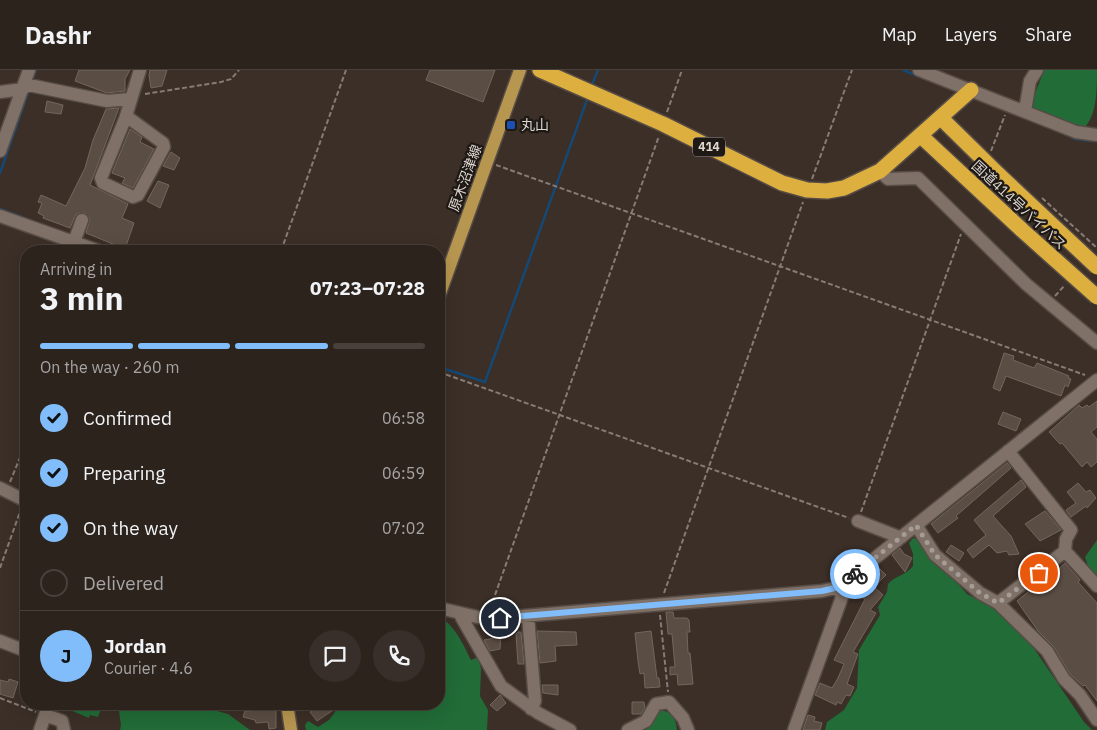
<!DOCTYPE html>
<html lang="en">
<head>
<meta charset="utf-8">
<style>
  body { margin:0; font-family:"IBM Plex Sans","Noto Sans JP",sans-serif; background:#382f2a; color:#f1f3f6; height:100vh; display:flex; flex-direction:column; font-size:19px; white-space:nowrap }
  * { box-sizing:border-box; margin:0 }
  p { font-size:16px; color:#a6a4a4 }
  .icon { flex:none; width:28px; height:28px; fill:none; stroke:currentColor; stroke-width:2; stroke-linecap:round; stroke-linejoin:round }
  .map { position:relative; flex:1; overflow:hidden }
  .panel { position:absolute; left:20px; top:175px; width:425px; height:465px; display:flex; flex-direction:column; background:#2c231d; border-radius:20px; box-shadow:0 5px 20px #0002,0 0 0 1px #48403b }
  .panel>* { flex:none }
  .pin { position:absolute; display:grid; place-items:center; width:42px; height:42px; color:#fff; margin:-21px; border:2px solid #fff; border-radius:50%; box-shadow:0 1px 5px #0007 }
  .courier { position:absolute; display:grid; place-items:center; width:50px; height:50px; margin:-25px; border:4px solid #80bdfa; border-radius:50%; background:#fff; color:#222; box-shadow:0 1px 6px #0007 }
  .overview em { font-style:normal; font-weight:700 }
  .overview div { display:flex; flex-direction:column-reverse }
  .overview { display:flex; align-items:center; justify-content:space-between; height:85px; padding:0 20px }
  h1 { font-size:32px; font-weight:700; line-height:38px }
  .bar { display:grid; grid-template-columns:repeat(4,1fr); gap:8px 5px; align-content:center; height:60px; padding:0 20px }
  .bar i { height:6px; border-radius:4px; background:#48403b }
  .bar .current { background:#80bdfa }
  .bar p { grid-column:span 4 }
  .line { display:flex; align-items:center; gap:12px; padding:0 20px; border-top:1px solid #48403b }
  .line div { flex:1 }
  .round { display:grid; place-items:center; flex:none; width:52px; height:52px; border-radius:26px; background:#382f2a }
  ol { padding:0 20px; list-style:none }
  li { display:flex; align-items:center; gap:15px; height:55px }
  li p { margin-inline-start:auto }
  li .icon { padding:5px; border-radius:50%; background:#80bdfa; color:#111; stroke-width:4 }
  li:last-child { color:#a6a4a4 }
  li i { width:28px; height:28px; border:2px solid #48403b; border-radius:50% }
  header { display:flex; align-items:center; gap:30px; box-sizing:border-box; height:70px; padding:0 25px; background:#2c231d; border-bottom:1px solid #48403b }
  header strong { font-size:24px }
  nav { display:flex; gap:28px; margin-inline-start:auto; font-size:18px }
  .map>svg:first-child { display:block }
  .green { fill:#216c37 }
  .lines { fill:none; stroke-linecap:round; stroke-linejoin:round }
  .stream { stroke:#154875; stroke-width:2.5 }
  .building { fill:#5a4d44; stroke:#73665c }
  .minor-casing { stroke:#574c45; stroke-width:15 }
  .major-casing { stroke:#574c45; stroke-width:15 }
  .highway-casing { stroke:#574c45; stroke-width:18 }
  .path { stroke:#867c76; stroke-width:2; stroke-dasharray:5 2.5; stroke-linecap:butt }
  .minor { stroke:#7f7167; stroke-width:12 }
  .major { stroke:#b7964f; stroke-width:12 }
  .highway { stroke:#dcaf3f; stroke-width:15 }
  .highway-bridge-casing { stroke:#574c45; stroke-width:18; stroke-linecap:butt }
  .highway-bridge { stroke:#dcaf3f; stroke-width:15 }
  .done { stroke:#a59c96; stroke-width:5; stroke-dasharray:0 9 }
  .route { stroke:#80bdfa; stroke-width:6 }
  .transit-dot { fill:#1a4fb4; stroke:#1e1915; stroke-width:2 }
  .labels { text-anchor:middle; stroke-width:4.5; stroke-linejoin:round; paint-order:stroke }
  .shield { fill:#1e1915; stroke:#a49d99; stroke-width:1 }
  .shield-label { font-size:12px; font-weight:bold; fill:#ded6d1 }
  .poi-label { font-size:14px; fill:#ded6d1; stroke:#1e1915; text-anchor:start }
  .street-label { font-size:14px; fill:#ded6d1; stroke:#1e1915 }
</style>
</head>
<body>
<header>
<strong>Dashr</strong>
<nav><a>Map</a><a>Layers</a><a>Share</a></nav>
</header>
<div class="map">
<svg width="1097" height="660" viewBox="0 0 1097 660">
  <rect width="100%" height="100%" fill="#3b2f27"/>
  <path class="green" d="M1044,0H1097C1097,20 1097,47 1083,59L1032,39L1033,29Z
    M913,468L919,469L967,524L994,538L1029,571L1084,652L1092,660H825L827,652L844,640L857,618L859,580L880,545L878,537L887,522L888,514C896,505 905,506 913,496V484L909,473Z
    M1097,470V506L1088,496L1085,487Z
    M439,547C455,555 463,574 471,590L478,587L481,599L480,626L488,640L487,660H306L305,655L308,651L318,657L329,650L341,634H439Z
    M72,634H103L98,647L90,645L89,648L70,640Z
    M118,634H191L228,644L250,660H120L121,655Z
    M659,640C672,641 676,648 677,660H646Z"/>
  <g class="lines">
    <path class="stream" d="M903,0L918,6
      M32,10L36,0
      M591,17L598,0
      M1065,64L1075,69L1093,71
      M0,103L29,20
      M0,139L27,149
      M102,177L112,181
      M439,297L485,312L588,27"/>
  </g>
  <path class="building" d="M79,0H130L125,9V21L107,23L75,11Z
    M150,0H167L162,16L151,18L149,5Z
    M430,0H495L483,32L426,10Z
    M47,31L63,35L61,44L45,42Z
    M119,38L90,115L128,134L122,148L134,153L125,179L86,163L90,149L85,143L76,144L70,158L43,148L44,146L38,143L42,133L38,132L41,125L66,136L85,98L93,70L106,39Z
    M130,59L142,67L140,72L154,79L133,118L122,113L125,108L112,103Z
    M171,82L180,88L174,100L163,96Z
    M158,111L169,115L160,138L147,131Z
    M1004,283L1014,286L1013,290L1034,298L1037,293L1069,306L1068,308L1071,309L1068,317L1065,315L1061,326L1006,306L1000,321L993,318Z
    M1097,331V357L1091,362L1097,369V392L1091,397L1087,392L1082,397L1062,373L1060,374L1049,362L1079,335L1082,338L1087,335L1089,337Z
    M1003,342L1021,349L1016,361L998,354Z
    M1007,393L1011,398L956,446L958,448L938,463L931,454Z
    M1021,410L1026,417L993,446L1011,466L1019,484L1009,485L1007,481L997,483L989,475L973,488L967,480L986,465L974,450Z
    M1078,413L1086,422L1090,420L1096,428L1087,438L1086,436L1071,447L1066,440L1076,433L1067,422Z
    M1045,441L1061,460L1040,471L1025,454Z
    M951,475L964,483L959,491L946,482Z
    M900,478L904,484L912,488L905,502L892,485Z
    M1065,493L1080,510L1078,512L1097,533V631L1085,615L1083,616L1070,604L1054,577L1038,561L1017,531L1040,512L1042,514Z
    M874,499L877,502L880,499L886,505L874,517L883,525L870,540L876,543L853,582L858,584L847,614L854,617L850,626L846,625L841,634L837,632L836,635L815,625L820,613L832,618L838,608L844,594L834,590L865,529L857,525L861,517L858,513Z
    M666,542H673L674,548H687L689,550L690,562H687L688,583H690L693,614L678,615L677,604L670,605V597H675L672,564H668Z
    M537,561L576,562L577,575L555,576L556,591L540,593Z
    M651,561L657,608H659L660,617L645,618L644,603L640,604L638,591L635,563Z
    M518,562H521L524,594H518L516,564Z
    M501,563L500,579L490,581L484,570L495,568L494,564Z
    M9,609L18,612L13,628L0,624V610L8,612Z
    M542,615H558V625L543,623Z
    M500,625L506,633L497,641L490,635Z
    M632,632H644L645,638L641,644H632Z
    M321,634H331L335,639L317,651L310,642Z
    M276,639V658L269,659L268,652L256,653L255,650L243,647L245,641Z
    M808,645L815,647L814,651L822,653L820,660H803Z"/>
  <g class="lines">
    <g class="minor-casing">
      <path id="minor" d="M919,0L1076,62L1097,65
        M24,14L107,31L130,29
        M0,22L23,19
        M1025,41L1030,11L1037,0
        M126,46L163,73L164,77L138,125L133,127L103,113L101,108L125,49L126,46L140,0
        M0,81L29,0
        M880,101L888,109L918,108L1026,214L1097,273
        M0,146L99,181
        M74,172L82,150
        M1008,381L1071,460L1066,469L1065,481L1097,516
        M0,418L26,431
        M858,451L899,467
        M916,455L935,485L980,523L998,533L1047,581L1064,609L1080,625L1097,650
        M998,533L1065,481
        M439,538L486,549L822,521L839,517L1097,310
        M459,543L501,616L538,643L570,660
        M528,546L535,631L531,639
        M0,571L26,581
        M45,645L62,651L64,660
        M40,660L49,634
        M628,660L646,651L656,634L669,632L683,648L688,660
        M794,660L842,527L839,517"/>
    </g>
    <g class="major-casing">
      <path id="major" d="M439,226L520,0
        M287,634L291,660"/>
    </g>
    <g class="highway-casing">
      <path id="highway" d="M540,0L663,54L782,113L807,120L827,121L844,118L880,101L971,20
        M941,48L999,105
        M921,66L1022,160"/>
    </g>
    <path class="path" d="M145,24L221,12L231,9L239,0
      M667,42L682,0
      M991,81L1005,45
      M496,95L1085,305
      M812,109L852,0
      M1042,128L1097,178
      M281,181L346,0
      M1055,226L1065,215
      M439,302L849,448
      M10,412L26,373
      M861,442L961,164
      M0,498L21,439
      M664,523L803,132
      M490,539L659,66
      M660,545L668,622
      M0,628L36,642"/>
    <use href="#minor" class="minor"/>
    <use href="#major" class="major"/>
    <use href="#highway" class="highway"/>
    <g class="highway-bridge-casing">
      <path id="highway-bridge" d="M999,105L1097,197
        M1022,160L1097,227"/>
    </g>
    <use href="#highway-bridge" class="highway-bridge"/>
  </g>
  <g class="lines">
    <path class="done" d="M855,504L916,455L935,485L980,523L998,533L1039,503"/>
    <path class="route" d="M500,548L822,521L839,517L855,504"/>
  </g>
  <rect class="transit-dot" x="506" y="50" width="10" height="10" rx="2.5"/>
  <g class="labels">
    <rect class="shield" x="693" y="67.5" width="32" height="19" rx="4"/>
    <g class="shield-label">
      <text x="709" y="81">414</text>
    </g>
    <g class="poi-label">
      <text x="521" y="60">丸山</text>
    </g>
    <g class="street-label">
      <text transform="translate(465 108) rotate(-70)" y="5">原木沼津線</text>
      <text transform="translate(1019 135) rotate(43)" y="5">国道414号バイパス</text>
    </g>
  </g>
</svg>
<div class="pin" style="left:1039px;top:503px;background:#ea580c"><svg class="icon" aria-label="bag" viewBox="0 0 24 24"><path d="M5 8h14l-1 12H6zM9 8a3 3 0 0 1 6 0"/></svg></div>
<div class="pin" style="left:500px;top:548px;background:#1f2937"><svg class="icon" aria-label="home" viewBox="0 0 24 24"><path d="M3 11l9-7 9 7M6 9v11h12V9"/></svg></div>
<div class="courier" style="left:855px;top:504px"><svg class="icon" aria-label="bike" viewBox="0 0 24 24"><circle cx="6" cy="16" r="4"/><circle cx="18" cy="16" r="4"/><path d="M6 16l4-8h5l3 8M10 8l3 8H6M13 5h3"/></svg></div>
<section class="panel">
<div class="overview"><div><h1>3 min</h1><p>Arriving in</p></div><em>07:23–07:28</em></div>
<div class="bar"><i class="current"></i><i class="current"></i><i class="current"></i><i></i><p>On the way · 260 m</p></div>
<ol>
<li><svg class="icon" aria-label="check" viewBox="0 0 24 24"><path d="M5 12l5 5 9-10"/></svg>Confirmed<p>06:58</p></li>
<li><svg class="icon" aria-label="check" viewBox="0 0 24 24"><path d="M5 12l5 5 9-10"/></svg>Preparing<p>06:59</p></li>
<li><svg class="icon" aria-label="check" viewBox="0 0 24 24"><path d="M5 12l5 5 9-10"/></svg>On the way<p>07:02</p></li>
<li><i></i>Delivered</li>
</ol>
<div class="line" style="height:90px"><b class="round" style="background:#80bdfa;color:#111">J</b><div><b>Jordan</b><p>Courier · 4.6</p></div><a class="round"><svg class="icon" aria-label="chat" viewBox="0 0 24 24"><path d="M4 5h16v11H9l-5 4z"/></svg></a><a class="round"><svg class="icon" aria-label="phone" viewBox="0 0 24 24"><path d="M5 4h4l2 5-3 2q2 4 5 5l2-3 5 2v4C11 20 4 13 5 4z"/></svg></a></div>
</section>
</div>
</body>
</html>
